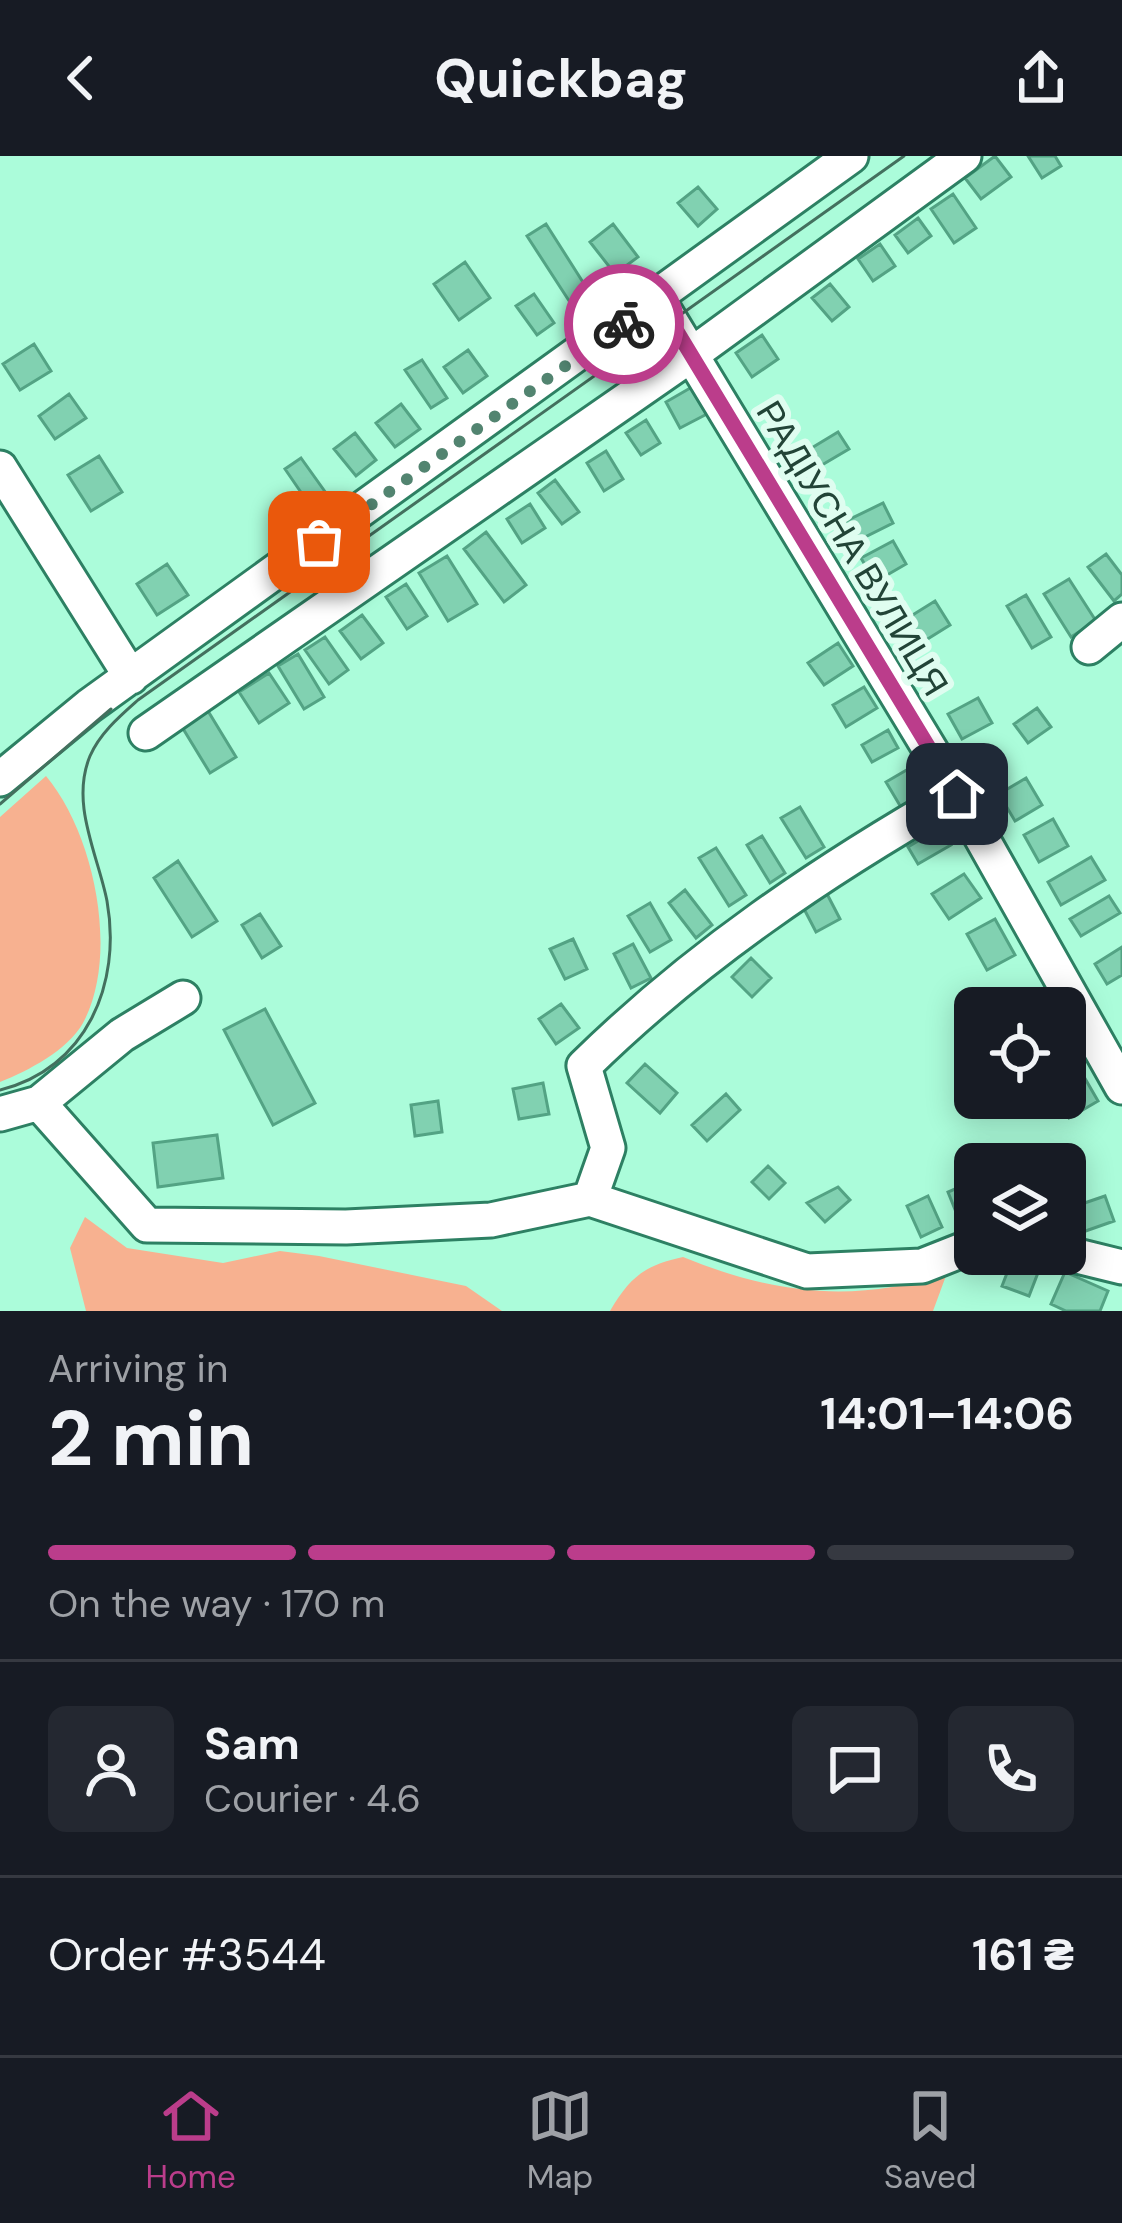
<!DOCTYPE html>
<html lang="en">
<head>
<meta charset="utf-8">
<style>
  body { margin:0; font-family:"DM Sans",sans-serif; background:#242831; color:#f1f3f6; height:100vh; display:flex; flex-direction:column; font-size:45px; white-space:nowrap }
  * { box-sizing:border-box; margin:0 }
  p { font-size:39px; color:#9ea1a6 }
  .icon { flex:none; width:66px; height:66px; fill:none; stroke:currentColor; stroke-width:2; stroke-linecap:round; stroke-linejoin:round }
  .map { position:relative; height:1155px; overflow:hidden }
  .sheet { display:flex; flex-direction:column; background:#171b24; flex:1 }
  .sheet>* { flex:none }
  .tools { position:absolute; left:954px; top:831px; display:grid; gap:24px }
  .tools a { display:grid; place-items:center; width:132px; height:132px; border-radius:18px; background:#171b24; box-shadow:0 6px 30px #0003; font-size:60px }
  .pin { position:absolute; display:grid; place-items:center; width:102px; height:102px; color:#fff; margin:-51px; border-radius:24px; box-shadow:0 6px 18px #0006 }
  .courier { position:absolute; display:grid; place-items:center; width:120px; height:120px; margin:-60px; border:9px solid #bb3d8b; border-radius:50%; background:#fff; color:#222; box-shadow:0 3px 15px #0007 }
  .overview em { font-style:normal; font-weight:700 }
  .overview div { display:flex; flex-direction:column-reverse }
  .overview { display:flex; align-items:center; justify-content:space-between; height:204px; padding:0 48px }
  h1 { font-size:78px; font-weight:700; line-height:90px }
  .bar { display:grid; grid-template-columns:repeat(4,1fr); gap:18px 12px; align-content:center; height:144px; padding:0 48px }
  .bar i { height:15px; border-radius:9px; background:#363941 }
  .bar .active { background:#bb3d8b }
  .bar p { grid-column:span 4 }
  .line { display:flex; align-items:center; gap:30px; padding:0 48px; border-top:3px solid #363941 }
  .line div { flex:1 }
  .round { display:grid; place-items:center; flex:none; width:126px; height:126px; border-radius:18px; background:#242831 }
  header { display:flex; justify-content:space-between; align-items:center; height:156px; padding:0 48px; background:#171b24; font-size:54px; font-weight:700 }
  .tab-bar { display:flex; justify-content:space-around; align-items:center; height:168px; border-top:3px solid #363941; background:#171b24; font-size:33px; color:#9ea1a6 }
  .tab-bar a { display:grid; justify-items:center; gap:6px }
  .tab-bar .active { color:#bb3d8b }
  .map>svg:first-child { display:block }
  .green { fill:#f7b190 }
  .building { fill:#81d1b1; stroke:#53a384; stroke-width:3 }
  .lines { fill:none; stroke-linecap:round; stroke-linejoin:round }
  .minor-casing { stroke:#2d8063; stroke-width:39 }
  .minor { stroke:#fff; stroke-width:33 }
  .tram { stroke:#43705e; stroke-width:3 }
  .done { stroke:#528470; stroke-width:12; stroke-dasharray:0 21.6 }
  .route { stroke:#bb3d8b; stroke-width:15 }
  .labels { text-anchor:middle; stroke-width:12; stroke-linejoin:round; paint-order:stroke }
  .street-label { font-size:36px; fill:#224437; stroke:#dffdf0 }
</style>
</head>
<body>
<header><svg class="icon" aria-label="back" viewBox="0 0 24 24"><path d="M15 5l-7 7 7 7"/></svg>Quickbag<svg class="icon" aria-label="share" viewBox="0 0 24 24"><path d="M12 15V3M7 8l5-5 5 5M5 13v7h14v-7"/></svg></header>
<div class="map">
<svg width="1122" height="1155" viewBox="0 0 1122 1155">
  <rect width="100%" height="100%" fill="#abfcda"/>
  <path class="green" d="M46,620C94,677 120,798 83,867C68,894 28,915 0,926V661Z
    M85,1061L127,1092L223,1107L280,1095L319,1100L466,1130L502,1155H86L70,1092Z
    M683,1101C773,1138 855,1148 947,1117L933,1155H610C630,1121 645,1109 683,1101Z"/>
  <path class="building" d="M995,0L1011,21L981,43L965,22Z
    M1028,0H1055L1061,10L1042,22Z
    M698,31L717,53L698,70L678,47Z
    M953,38L976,72L954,87L931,53Z
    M918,62L931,80L908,97L895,79Z
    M546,68L593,142L575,154L527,80Z
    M613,68L638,101L615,118L590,86Z
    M880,88L895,110L873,125L858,103Z
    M465,106L490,142L459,164L434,128Z
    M830,128L849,151L832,165L812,142Z
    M534,138L554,167L537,179L516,150Z
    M762,179L778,203L752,221L736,197Z
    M34,188L51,215L20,234L3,208Z
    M468,194L487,220L463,237L444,211Z
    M422,204L447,242L431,252L405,214Z
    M692,231L707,258L680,272L666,246Z
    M69,238L86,262L55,283L39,260Z
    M401,248L420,273L395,291L376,267Z
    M646,264L660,287L641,299L626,277Z
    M838,276L849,293L805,319L795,302Z
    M355,277L376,304L356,320L334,293Z
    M606,295L623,323L604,335L587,307Z
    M99,300L122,336L91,355L68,319Z
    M301,302L326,337L309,348L285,313Z
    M555,324L579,356L562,368L538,337Z
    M883,347L893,367L849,389L838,369Z
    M530,348L545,372L522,387L507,363Z
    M486,376L526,429L504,446L464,393Z
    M893,385L906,408L875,426L861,402Z
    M1106,398L1122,419V438L1114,445L1088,411Z
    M447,400L477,448L448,465L419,417Z
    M167,408L188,439L157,459L137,428Z
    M1069,423L1096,465L1071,481L1044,438Z
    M406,428L427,460L407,473L386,441Z
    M1026,439L1051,481L1032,492L1007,450Z
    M935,445L950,469L910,494L895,470Z
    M362,459L383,487L361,503L340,475Z
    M325,481L348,514L329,528L305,494Z
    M838,487L853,510L824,529L808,507Z
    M298,498L324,541L304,553L278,510Z
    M269,517L289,547L259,567L239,536Z
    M864,531L877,552L846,571L833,549Z
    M978,542L992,567L962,583L948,558Z
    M1037,552L1051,571L1028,587L1014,568Z
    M208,555L236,601L210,617L182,571Z
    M888,574L898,592L872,606L862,589Z
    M910,612L923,634L902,653L886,626Z
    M1026,622L1042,649L1015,665L999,638Z
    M800,651L824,691L806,702L781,662Z
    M1053,663L1068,690L1039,706L1024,679Z
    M941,671L951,689L918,708L908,691Z
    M762,680L785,717L770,727L747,689Z
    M716,692L746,739L729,750L699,702Z
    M1091,701L1105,724L1061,749L1048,726Z
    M178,705L217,765L192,781L154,722Z
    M964,718L981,742L949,763L932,738Z
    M685,734L712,769L696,782L669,747Z
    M826,736L840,763L816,776L802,749Z
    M1109,740L1120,757L1081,780L1070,763Z
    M650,747L671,784L650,796L628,760Z
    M260,758L281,790L262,802L242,769Z
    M995,763L1015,799L987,814L967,778Z
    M573,783L587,813L565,823L550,793Z
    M633,788L651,822L631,832L614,798Z
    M1122,791V819L1107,828L1095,808Z
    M751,802L771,822L752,841L732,821Z
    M561,848L579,872L556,888L539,863Z
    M265,853L315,947L273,969L224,874Z
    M645,908L677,937L660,957L627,927Z
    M1083,919L1098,945L1069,962L1057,942H1065V929Z
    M543,927L549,958L519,963L513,933Z
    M726,938L740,954L707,985L692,969Z
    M438,945L442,976L415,980L411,949Z
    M217,979L223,1022L158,1031L153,987Z
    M768,1010L785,1027L769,1043L752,1026Z
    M971,1026L975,1053L958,1061L948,1036Z
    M838,1031L850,1044L825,1066L807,1047Z
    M928,1040L942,1071L921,1081L907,1050Z
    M1105,1040L1114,1065L1077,1078L1067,1053Z
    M1014,1099L1041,1109L1029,1140L1002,1130Z
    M1065,1116L1108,1135L1100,1155H1066L1051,1148Z"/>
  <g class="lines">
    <g class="minor-casing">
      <path id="minor" d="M658,144L957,638L1122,931
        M0,312L131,521
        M1089,491L1122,464
        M146,577L691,199L964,0
        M0,623L89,550L851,0
        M39,947L147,1069L346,1071L491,1064L590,1043L807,1115L922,1110L975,1089
        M0,958L39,947L122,879L183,842
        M590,1043L608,992L584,910C695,801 822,715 957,638
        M1065,1097L1122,1111"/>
    </g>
    <use href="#minor" class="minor"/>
    <path class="tram" d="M0,648L111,553
      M0,934C86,913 122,828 107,745C98,699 70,648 90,600C100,577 120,560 138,544L904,0"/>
  </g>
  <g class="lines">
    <path class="done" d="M319,386L624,168"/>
    <path class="route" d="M624,168L658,144L957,638"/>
  </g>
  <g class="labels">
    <g class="street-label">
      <text transform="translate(853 392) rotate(59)" y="13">РАДІУСНА ВУЛИЦЯ</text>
    </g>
  </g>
</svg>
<div class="tools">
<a><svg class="icon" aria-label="locate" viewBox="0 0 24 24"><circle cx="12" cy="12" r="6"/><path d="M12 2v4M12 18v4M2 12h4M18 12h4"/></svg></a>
<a><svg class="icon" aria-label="layers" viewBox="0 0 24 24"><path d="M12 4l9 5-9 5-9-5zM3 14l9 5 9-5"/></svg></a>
</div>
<div class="pin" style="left:319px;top:386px;background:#ea580c"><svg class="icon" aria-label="bag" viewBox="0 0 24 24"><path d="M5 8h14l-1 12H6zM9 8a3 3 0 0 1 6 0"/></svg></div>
<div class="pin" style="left:957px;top:638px;background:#1f2937"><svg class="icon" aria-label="home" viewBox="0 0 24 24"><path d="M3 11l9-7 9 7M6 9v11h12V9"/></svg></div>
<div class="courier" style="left:624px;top:168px"><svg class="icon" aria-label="bike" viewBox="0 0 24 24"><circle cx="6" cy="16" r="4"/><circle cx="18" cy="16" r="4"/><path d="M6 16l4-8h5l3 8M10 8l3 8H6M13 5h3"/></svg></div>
</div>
<section class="sheet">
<div class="overview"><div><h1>2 min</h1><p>Arriving in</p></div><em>14:01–14:06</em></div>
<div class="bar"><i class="active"></i><i class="active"></i><i class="active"></i><i></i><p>On the way · 170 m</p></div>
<div class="line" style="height:216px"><a class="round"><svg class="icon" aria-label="person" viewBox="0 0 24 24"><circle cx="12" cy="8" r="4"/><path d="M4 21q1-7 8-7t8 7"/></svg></a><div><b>Sam</b><p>Courier · 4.6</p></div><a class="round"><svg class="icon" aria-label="chat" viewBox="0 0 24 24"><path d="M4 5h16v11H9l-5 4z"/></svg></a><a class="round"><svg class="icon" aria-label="phone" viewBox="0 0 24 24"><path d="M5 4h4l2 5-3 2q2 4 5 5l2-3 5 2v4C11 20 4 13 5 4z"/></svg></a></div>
<div class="line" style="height:156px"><div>Order #3544</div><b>161 ₴</b></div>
</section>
<nav class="tab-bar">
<a class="active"><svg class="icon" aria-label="home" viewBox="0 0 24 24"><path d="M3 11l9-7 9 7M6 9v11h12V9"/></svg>Home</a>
<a><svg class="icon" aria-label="map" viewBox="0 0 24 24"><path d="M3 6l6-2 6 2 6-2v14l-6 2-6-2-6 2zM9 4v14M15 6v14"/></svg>Map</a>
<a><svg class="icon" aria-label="saved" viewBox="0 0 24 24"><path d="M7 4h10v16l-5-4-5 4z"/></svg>Saved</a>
</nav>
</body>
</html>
